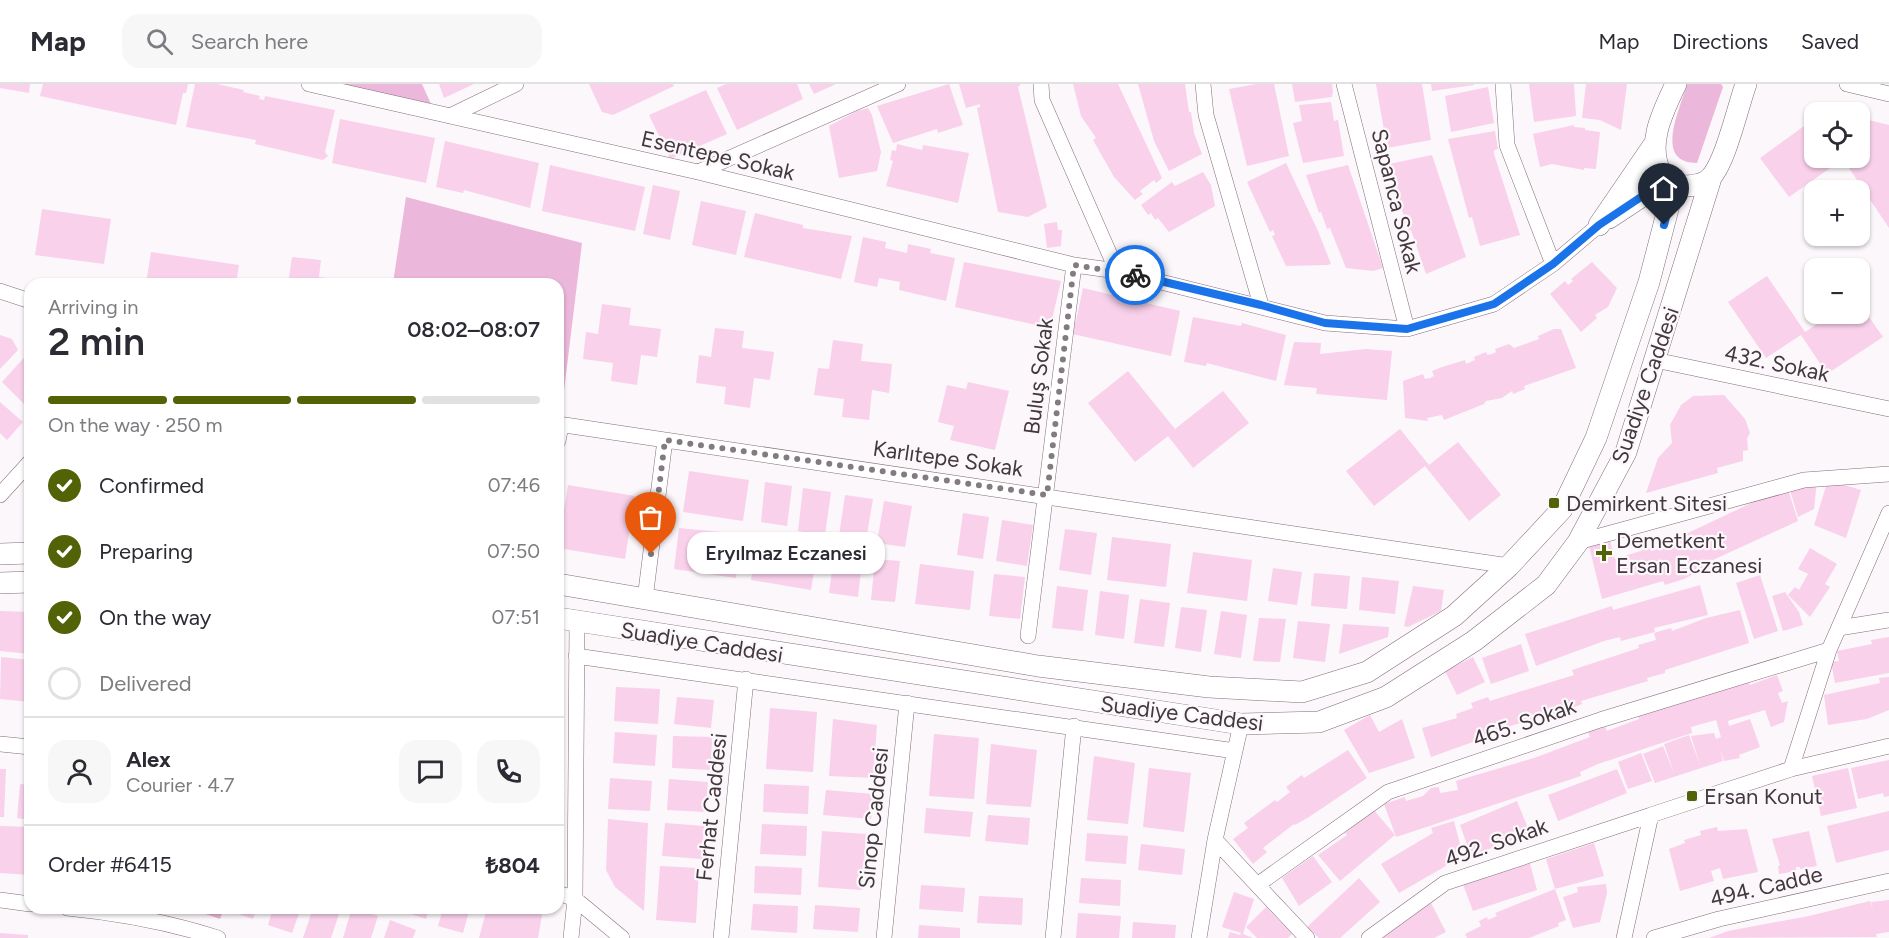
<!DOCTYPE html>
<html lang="en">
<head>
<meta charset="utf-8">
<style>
  body { margin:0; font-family:Figtree,sans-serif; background:#f7f7f7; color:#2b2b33; height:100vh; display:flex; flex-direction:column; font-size:22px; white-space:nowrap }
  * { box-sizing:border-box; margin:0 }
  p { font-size:20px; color:#7c7c81 }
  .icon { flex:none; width:33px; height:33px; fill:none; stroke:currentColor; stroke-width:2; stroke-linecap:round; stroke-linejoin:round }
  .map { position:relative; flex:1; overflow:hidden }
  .sheet { position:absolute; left:24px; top:194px; width:540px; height:636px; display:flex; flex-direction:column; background:#fff; border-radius:18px; box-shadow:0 2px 4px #0004 }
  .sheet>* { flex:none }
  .buttons { position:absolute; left:1804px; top:18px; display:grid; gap:12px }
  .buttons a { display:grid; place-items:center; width:66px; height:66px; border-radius:12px; background:#fff; box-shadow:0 2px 4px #0004; font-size:30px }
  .pin { position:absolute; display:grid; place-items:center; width:51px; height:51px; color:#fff; margin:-62px -26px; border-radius:50% 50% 50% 0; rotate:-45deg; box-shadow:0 0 6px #0007 }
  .pin .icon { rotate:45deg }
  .courier { position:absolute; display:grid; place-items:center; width:60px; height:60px; margin:-30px; border:4px solid #1a73e8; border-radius:50%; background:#fff; color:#222; box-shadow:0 2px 8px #0007 }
  .bubble { position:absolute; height:42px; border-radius:18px; background:#fff; box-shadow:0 2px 4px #0004; font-size:20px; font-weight:600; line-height:42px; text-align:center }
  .overview em { font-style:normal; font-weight:600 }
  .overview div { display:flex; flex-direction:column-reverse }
  .overview { display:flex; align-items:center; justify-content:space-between; height:102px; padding:0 24px }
  h1 { font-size:39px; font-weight:600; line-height:45px }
  .bar { display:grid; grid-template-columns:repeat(4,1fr); gap:9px 6px; align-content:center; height:72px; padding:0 24px }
  .bar i { height:8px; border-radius:4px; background:#e1e1e2 }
  .bar .active { background:#516207 }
  .bar p { grid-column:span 4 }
  .line { display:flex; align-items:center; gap:15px; padding:0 24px; border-top:2px solid #e1e1e2 }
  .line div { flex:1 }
  .round { display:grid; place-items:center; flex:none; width:63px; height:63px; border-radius:18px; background:#f7f7f7 }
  ol { padding:0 24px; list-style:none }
  li { display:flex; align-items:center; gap:18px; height:66px }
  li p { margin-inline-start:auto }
  li .icon { padding:6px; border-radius:50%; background:#516207; color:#fff; stroke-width:4 }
  li:last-child { color:#7c7c81 }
  li i { width:33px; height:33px; border:3px solid #e1e1e2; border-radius:50% }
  header { display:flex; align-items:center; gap:36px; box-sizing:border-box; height:84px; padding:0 30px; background:#fff; border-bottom:2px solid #e1e1e2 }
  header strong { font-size:28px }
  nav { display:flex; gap:33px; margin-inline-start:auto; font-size:21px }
  .search { width:420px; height:54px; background:#f7f7f7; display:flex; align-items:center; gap:15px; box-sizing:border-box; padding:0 21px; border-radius:18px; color:#7c7c81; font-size:22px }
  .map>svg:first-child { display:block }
  .green { fill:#ebb7da }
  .building { fill:#f9d1eb }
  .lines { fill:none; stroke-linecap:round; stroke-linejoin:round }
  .street-casing { stroke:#836d7b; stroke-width:16 }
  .secondary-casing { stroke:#836d7b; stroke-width:22 }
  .street { stroke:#fff; stroke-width:15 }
  .secondary { stroke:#fff; stroke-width:21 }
  .done { stroke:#837b80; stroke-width:6; stroke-dasharray:0 10.8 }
  .route { stroke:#1a73e8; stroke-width:8 }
  .poi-dot { fill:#516207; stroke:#fcf7fa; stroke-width:2 }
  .labels { text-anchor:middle; stroke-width:4.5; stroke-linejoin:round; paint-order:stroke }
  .street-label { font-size:22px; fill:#42383e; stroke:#fcf7fa }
  .poi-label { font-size:22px; fill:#42383e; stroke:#fcf7fa; text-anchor:start }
</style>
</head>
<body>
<header>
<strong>Map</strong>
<div class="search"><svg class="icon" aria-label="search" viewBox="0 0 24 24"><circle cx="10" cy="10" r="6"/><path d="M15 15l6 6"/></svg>Search here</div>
<nav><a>Map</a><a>Directions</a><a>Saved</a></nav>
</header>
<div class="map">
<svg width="1889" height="854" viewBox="0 0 1889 854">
  <rect width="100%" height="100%" fill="#fcf7fa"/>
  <path class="green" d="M338,0H422L431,20Z
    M1687,0H1721L1723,3L1697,79C1653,79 1680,26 1687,0Z
    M406,113L582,159L562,323L558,322V200L393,199Z
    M188,824H224L220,835Z"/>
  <path class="building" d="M0,0H30L29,9L0,4Z
    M43,0H188L186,9H183L176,41L40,12Z
    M195,0H217L244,6L243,8L260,12L259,15L264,16L265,12L335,26L325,68L328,72L323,76L255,60L256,56L186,43Z
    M439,0H474L444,14Z
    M589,0H673L674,2L613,31L602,28Z
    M726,0H797L803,15L737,46L717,4Z
    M809,0H836L814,10Z
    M949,0L963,41L938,49L937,45L893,59L877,22Z
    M959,0H1021L1018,3L1047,123L1028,133L998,128L977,24L980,23V20L966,24Z
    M1073,0H1118L1162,94L1156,99L1154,96L1140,107L1143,110L1135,116L1114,93L1093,56L1096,54L1081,32Z
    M1138,0H1185L1189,28H1191L1194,49L1202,70L1169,87L1154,57Z
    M1256,0H1274L1289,72L1247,82L1229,5Z
    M1292,0H1332L1333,7L1332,13L1295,18Z
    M1376,0H1422L1431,56L1387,64Z
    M1431,0H1474V1L1432,7Z
    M1529,0H1574L1576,32L1534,38Z
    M1586,0H1627L1621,46L1600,36L1582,34Z
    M1488,3L1494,39L1451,48L1445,12Z
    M706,6L727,50L670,75L649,31Z
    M1331,18L1334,37L1338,36L1344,72L1303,79L1293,39L1302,37L1299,21Z
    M868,24L872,31L881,68L877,87L839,94L829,42L857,27Z
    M1815,34V74H1860V34L1889,41V144L1843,75L1789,113L1760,74Z
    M340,35L435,54L426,99L332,79Z
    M1574,41V43L1585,44V46L1600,48L1596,85L1584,84V86L1552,80L1540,83L1533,50Z
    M1495,47L1498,65L1494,66V70L1520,151L1480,162L1472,133L1469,134L1448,55Z
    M445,57L539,79L530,124L464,106L463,109L436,103Z
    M897,60L922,66L923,61L969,69L958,119L886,102L893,77L890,76L892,66L896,67Z
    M1432,71L1466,173L1426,190L1411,146L1408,147L1389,80Z
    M1286,79L1318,147L1331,180L1327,181L1286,182L1272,152L1275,151L1273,146L1270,148L1247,98Z
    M550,81L645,103L635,147L542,127Z
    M1348,81L1383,184L1373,187L1346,184L1330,144L1327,145L1321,128L1319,129L1306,91Z
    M1203,88L1211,101L1215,122L1169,148L1158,134L1155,136L1151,129L1148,131L1141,121L1172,98L1175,102Z
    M653,101L680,107L670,156L643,150Z
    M701,117L746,127L736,171L692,161Z
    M42,125L111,135L104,180L35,171Z
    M755,129L803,141V144L852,152L841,195L744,173Z
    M1057,138L1058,146H1062L1061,162L1047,164L1044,140Z
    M863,153L886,158L885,164L907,169L908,160L931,165L930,169L955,174L946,217L899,206L900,198L879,194L877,203L854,198Z
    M151,168L239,181L236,200H171L165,197V200H146Z
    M292,173L321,176L319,193L351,197V200H288Z
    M964,178L1061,197L1050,244L955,223Z
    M1592,178L1617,204L1608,223L1595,231L1597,234L1581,248L1550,210L1565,197L1568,201L1573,197L1571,195Z
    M1767,192L1805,248L1832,230H1860V220L1883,253L1827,290L1801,251L1766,274L1728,218Z
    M1083,204L1180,227L1171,272L1068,249L1071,236L1076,237Z
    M602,220L631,224L629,241L661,245L657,273L641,271L637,301L611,297L613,279L583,275L586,248L598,250Z
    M1193,233L1241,242L1242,239L1286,251L1276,297L1207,279L1206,282L1184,278Z
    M715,244L744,247L742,264L774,268L770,296L754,294L750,324L724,320L726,303L696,299L699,271L711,273Z
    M1554,245H1561L1576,284L1524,302L1525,305L1513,310L1512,307L1502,314L1486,317L1484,320L1444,336L1442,331L1427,334L1428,337L1405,334L1403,297L1423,290L1425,295L1430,294L1434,292L1432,287L1442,283L1465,276L1466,280L1475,276L1474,273L1486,268L1487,271L1492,270L1496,268L1495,265L1509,260L1514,264L1539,255L1538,252Z
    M0,251L12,255L18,266L0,285Z
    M833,256L863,260L861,277L892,280L889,309L872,306L869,336L842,333L844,315L814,311L818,284L829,285Z
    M1294,258L1321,259L1320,270L1366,265L1392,267L1387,316L1316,310L1317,304L1284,301Z
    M30,267V326L2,298Z
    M1128,287L1175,345L1223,307L1249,339L1193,384L1168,352L1135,378L1088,319Z
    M968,298L1009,307L995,366L950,356L954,342L938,338L947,301L966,305Z
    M1724,311L1745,335L1750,349L1747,354L1748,366L1743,367V377L1717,384L1718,389L1646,409L1658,374L1672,359L1670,341L1681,321L1693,312Z
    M0,318L23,338L7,356L0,349Z
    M1400,345L1429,381L1458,358L1501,411L1469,437L1425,382L1374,422L1346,387Z
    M689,387L749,396L743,437L683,428Z
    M1817,396L1814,425L1798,433L1789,403Z
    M1828,396L1861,406L1846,454L1814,441Z
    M765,398L792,402L787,442L761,438Z
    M568,401L635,412L625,475L558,464Z
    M1787,402L1798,437L1702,481L1704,485L1684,495L1665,501L1663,497L1602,515L1588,458L1609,453L1615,475L1650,464L1651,467L1670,462L1669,458Z
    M803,404L831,408L825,451L798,447Z
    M845,411L873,415L866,456L839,452Z
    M884,417L912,422L905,463L877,459Z
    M963,429L989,433L983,475L957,471Z
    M1002,436L1033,441L1027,482L996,477Z
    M679,444L741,450L736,494L674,485Z
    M1065,445L1097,449L1091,491L1059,486Z
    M1112,453L1171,460L1166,503L1107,496Z
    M757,454L818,463L811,506L751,496Z
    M835,464L863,468L858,513L829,509Z
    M1810,464L1837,480L1825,500L1830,503L1810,533L1788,511L1795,503L1799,506L1808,490L1798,485Z
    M1193,468L1252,476L1247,517L1187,509Z
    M875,475L900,477L895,518L871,516Z
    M920,480L974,487L970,526L915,520Z
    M1273,484L1302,488L1297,521L1268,517Z
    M1314,489L1350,492L1347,525L1311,522Z
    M994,490L1025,493L1020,535L989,532Z
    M1760,491L1778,547L1754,555L1736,499Z
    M1362,493L1399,497L1395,530L1359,526Z
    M1700,501L1708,531L1654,544L1655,548L1621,557L1620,553L1604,557L1536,582L1525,550L1612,522L1613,526Z
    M1057,502L1088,506L1083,547L1052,544Z
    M1413,502L1444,506L1441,527L1408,543L1404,542Z
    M1100,507L1129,511L1124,555L1095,551Z
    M1785,508L1799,528L1803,541L1783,547L1772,512Z
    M1140,515L1170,519L1164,563L1134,559Z
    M1181,523L1207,526L1201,568L1175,564Z
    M1740,526L1749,559L1665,586V589L1647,594L1648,597L1581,617L1582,620L1566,626L1500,645L1484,654L1431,673L1422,644L1457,634L1456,630L1473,624L1471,619L1488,613L1490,617L1574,591L1572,586L1639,564L1638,561L1656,556L1654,549L1671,544L1672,547L1706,534Z
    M0,527L30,528V570L0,567Z
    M1221,527L1247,531L1241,574L1214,570Z
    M1259,534L1286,535L1280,578L1253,577Z
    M1298,537L1330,540L1325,578L1293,574Z
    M1343,540L1389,543L1388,553L1339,570Z
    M1889,553V589L1835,599L1831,578L1839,577L1837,567L1872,560L1871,556Z
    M1521,560L1529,587L1491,600L1482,574Z
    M1,573L30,576V618L0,615Z
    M1473,573L1485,598L1457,611L1445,587Z
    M1777,591L1783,607L1778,609L1782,619L1788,617L1784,638L1771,643L1765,626L1728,637L1729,642L1750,635L1760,663L1739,671L1740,674L1724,677L1720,665L1723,677L1655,699L1643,670L1663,662L1674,689L1664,660L1689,651L1700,681L1691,652L1714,649L1716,655L1721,653L1716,636L1691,643L1692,649L1598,680L1580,688L1581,692L1396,753L1384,720L1405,713L1406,717L1423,712L1431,704L1439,703L1440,709L1458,706L1456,697L1534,674L1590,653L1588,648L1605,643L1607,647L1639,635L1638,630L1748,597L1750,601Z
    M1889,593V626L1867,635L1828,641L1824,611L1880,599L1879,594Z
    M616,603L660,605L658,640L614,637Z
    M677,613L714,616L711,644L674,640Z
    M770,624L817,628L813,688L766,685Z
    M1370,631L1379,648L1402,635L1415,674L1369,689L1344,646Z
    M833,635L877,641L873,694L829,692Z
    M615,648L657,651L655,682L613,679Z
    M934,650L979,654L974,715L929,712Z
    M673,652L712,653L711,686L672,684Z
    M991,660L1037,666L1031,723L986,720Z
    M1348,666L1367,694L1309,733L1295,741L1294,740L1263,764L1267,768L1253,780L1233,755L1248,744L1244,739L1275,716L1277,718L1290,708L1286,703L1302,691L1304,694Z
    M1641,669L1652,697L1628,705L1618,678Z
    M1094,672L1135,679L1128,740L1087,736Z
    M1889,676V712L1884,713L1883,709L1858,715L1851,684Z
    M1149,684L1191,689L1184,748L1143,743Z
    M1848,684L1857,724L1821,732L1812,692Z
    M0,685H6L4,733H0Z
    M1617,685L1627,709L1558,737L1548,711Z
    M610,694L652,697L650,727L608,725Z
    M669,695L708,698L706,728L667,726Z
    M20,700L30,701V736L17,734Z
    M764,700L809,702L808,730L763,728Z
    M826,706L873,710L871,735L823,731Z
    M1517,717L1530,749L1471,772L1460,741Z
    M926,724L973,728L970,753L924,749Z
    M1373,725L1395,751L1340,797L1318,771L1347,751L1345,749Z
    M1889,727V766L1836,779L1827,742Z
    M988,731L1030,734L1028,761L985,757Z
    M608,735L648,739L644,827L615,803L606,786Z
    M1454,737L1463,772L1399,809L1381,780L1433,749L1431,744Z
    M665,739L704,742L702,775L662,772Z
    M762,740L807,742L806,772L760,770Z
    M0,742L30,743V791L0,789Z
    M1717,743L1718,747L1747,745L1758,788L1723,795L1720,784L1711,787L1714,797L1680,807L1669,765L1685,759L1684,756L1701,751L1700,747Z
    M822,747L866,750L862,806L818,803Z
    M1809,747L1817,782L1800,785V783H1796V787L1779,790L1778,782L1780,781L1772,755Z
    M1087,749L1128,752L1126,780L1085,777Z
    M1594,759L1604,792L1555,805L1546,775Z
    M1141,760L1185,765L1182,791L1138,786Z
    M1313,772L1332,798L1299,822L1282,794Z
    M1529,776L1537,806L1473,827L1462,798Z
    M660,782L699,784L696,839L656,836Z
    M755,782L802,784L801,811L754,809Z
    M1081,794L1121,796L1120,822L1079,819Z
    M1359,794L1380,818L1340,854H1319L1307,843Z
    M1606,800L1607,809L1600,838L1573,844L1563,813L1578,808L1577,803Z
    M921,801L965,804L963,828L919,825Z
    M1555,805L1566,836L1558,839L1559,842L1529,854H1467L1465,850L1481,842L1479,837L1487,833L1488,836L1497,832L1495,829Z
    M1234,808L1254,815L1243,850L1253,854H1228L1230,848L1240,851L1241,849L1222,843Z
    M979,812L1023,814L1022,841L977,839Z
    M1889,816V848L1876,850L1877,853L1709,854L1728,847L1809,832L1870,817L1873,827L1871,818Z
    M1431,819L1446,848L1434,854H1377Z
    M753,820L798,822L797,849L751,846Z
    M815,821L860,824L858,848L813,845Z
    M1266,823L1292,850L1288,854H1257L1246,843Z
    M231,824H257L253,835L230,827Z
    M273,824H301L292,849L268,841Z
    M313,824H341L331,854H303Z
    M352,824L378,832L371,854H343Z
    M403,824H429L426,835L402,827Z
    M443,824H470L463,849L438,842Z
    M487,824L537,825L542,831L538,854H479Z
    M1078,829L1121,832L1119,854H1076Z
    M390,836L416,846L413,854H384Z
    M1133,838L1176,841L1175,854H1132Z
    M919,841L960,844V854H918Z
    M0,849L28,851V854H0Z"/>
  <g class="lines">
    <g class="street-casing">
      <path id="street" d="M309,0L698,88L1074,181L1117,187L1325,239L1407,245L1494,220L1553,180L1599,141
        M1041,0L1042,16L1117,187
        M1203,0L1206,31L1261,221
        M1344,0L1407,245
        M1503,0L1507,61L1553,180
        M1847,0L1889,10
        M452,31L516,0
        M698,88L898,0
        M0,207L30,217
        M1655,276L1889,325
        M558,340L1509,482
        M558,357L561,341
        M0,411L30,378
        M1578,458L1804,396L1889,390
        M645,515L665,356
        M1839,544L1889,536
        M1028,552L1074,181
        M576,572L1235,667
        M0,660L30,663
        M1791,685L1889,662
        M1215,756L1307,854
        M1257,801L1388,708L1600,636L1829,566
        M558,809L575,815L622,854
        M0,816L30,820
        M67,824C119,829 168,838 218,854
        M571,854L575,815L577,538
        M721,854L746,595
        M884,854L907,619
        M1053,854L1074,642
        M1199,854L1215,756L1241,640
        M1369,854L1445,799L1651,731
        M1624,854L1651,731L1791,685L1829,566L1889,429
        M1654,854L1719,835L1889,797"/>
    </g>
    <g class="secondary-casing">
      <path id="secondary" d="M1676,0C1663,27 1645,62 1662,91C1666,99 1671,102 1680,102C1690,102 1703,102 1710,94C1725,80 1738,22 1746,0
        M1609,134L1665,97
        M1599,141L1653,62
        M0,470L30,469
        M0,499L30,498
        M558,500L1038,582L1209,603L1302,608L1367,588L1454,532L1509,482L1562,425L1596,354L1649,198L1674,102
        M558,534L1241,640L1319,638L1386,613L1474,557L1546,501L1578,458L1626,368L1711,94"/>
    </g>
    <use href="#street" class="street"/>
    <use href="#secondary" class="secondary"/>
  </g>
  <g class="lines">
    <path class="done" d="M651,470L665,356L1047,411L1074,181L1135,191"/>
    <path class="route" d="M1135,191L1261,221L1325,239L1407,245L1494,220L1553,180L1599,141L1665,97L1674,102L1664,141"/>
  </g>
  <g class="poi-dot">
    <rect x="1548" y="413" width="12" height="12" rx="3"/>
    <path d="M1601 460h6v6h6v6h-6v6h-6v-6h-6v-6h6z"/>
    <rect x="1686" y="706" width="12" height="12" rx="3"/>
  </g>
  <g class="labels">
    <g class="street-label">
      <text transform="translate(718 71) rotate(13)" y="8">Esentepe Sokak</text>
      <text transform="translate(1397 117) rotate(76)" y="8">Sapanca Sokak</text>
      <text transform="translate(1777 279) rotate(12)" y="8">432. Sokak</text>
      <text transform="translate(1038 292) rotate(-83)" y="8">Buluş Sokak</text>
      <text transform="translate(1645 301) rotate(-71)" y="8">Suadiye Caddesi</text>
      <text transform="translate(948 374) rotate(8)" y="8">Karlıtepe Sokak</text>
      <text transform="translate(702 558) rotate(9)" y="8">Suadiye Caddesi</text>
      <text transform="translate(1182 629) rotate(7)" y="8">Suadiye Caddesi</text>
      <text transform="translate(1524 638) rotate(-19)" y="8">465. Sokak</text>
      <text transform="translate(711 723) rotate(-84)" y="8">Ferhat Caddesi</text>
      <text transform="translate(873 734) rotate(-84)" y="8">Sinop Caddesi</text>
      <text transform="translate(1496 758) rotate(-19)" y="8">492. Sokak</text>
      <text transform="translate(1766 802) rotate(-13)" y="8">494. Cadde</text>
    </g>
    <g class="poi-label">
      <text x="1566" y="427">Demirkent Sitesi</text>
      <text x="1616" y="464">Demetkent<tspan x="1616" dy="25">Ersan Eczanesi</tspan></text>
      <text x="1704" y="720">Ersan Konut</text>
    </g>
  </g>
</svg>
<div class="buttons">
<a><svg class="icon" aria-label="locate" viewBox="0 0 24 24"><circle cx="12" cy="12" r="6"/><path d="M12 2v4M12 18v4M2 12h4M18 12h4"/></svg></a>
<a>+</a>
<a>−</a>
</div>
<div class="pin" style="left:651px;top:470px;background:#ea580c"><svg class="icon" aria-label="bag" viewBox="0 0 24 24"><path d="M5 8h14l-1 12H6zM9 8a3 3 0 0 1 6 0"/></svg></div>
<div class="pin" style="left:1664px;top:141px;background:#1f2937"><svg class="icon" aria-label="home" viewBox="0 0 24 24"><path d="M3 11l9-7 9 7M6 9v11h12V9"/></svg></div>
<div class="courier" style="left:1135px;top:191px"><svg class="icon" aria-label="bike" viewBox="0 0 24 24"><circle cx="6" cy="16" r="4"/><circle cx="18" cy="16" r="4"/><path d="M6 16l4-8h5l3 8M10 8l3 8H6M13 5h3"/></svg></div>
<div class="bubble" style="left:687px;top:448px;width:198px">Eryılmaz Eczanesi</div>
<section class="sheet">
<div class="overview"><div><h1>2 min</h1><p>Arriving in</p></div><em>08:02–08:07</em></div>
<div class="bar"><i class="active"></i><i class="active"></i><i class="active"></i><i></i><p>On the way · 250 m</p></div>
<ol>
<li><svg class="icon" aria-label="check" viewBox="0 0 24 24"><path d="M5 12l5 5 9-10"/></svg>Confirmed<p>07:46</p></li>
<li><svg class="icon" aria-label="check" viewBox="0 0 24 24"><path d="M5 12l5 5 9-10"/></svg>Preparing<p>07:50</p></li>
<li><svg class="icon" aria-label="check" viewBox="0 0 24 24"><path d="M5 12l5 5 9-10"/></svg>On the way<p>07:51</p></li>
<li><i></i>Delivered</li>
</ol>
<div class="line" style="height:108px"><a class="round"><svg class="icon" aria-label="person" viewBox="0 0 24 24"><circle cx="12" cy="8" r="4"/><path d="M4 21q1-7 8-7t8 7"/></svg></a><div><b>Alex</b><p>Courier · 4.7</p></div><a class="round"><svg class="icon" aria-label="chat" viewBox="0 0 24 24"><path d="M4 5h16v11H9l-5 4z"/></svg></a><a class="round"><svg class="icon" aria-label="phone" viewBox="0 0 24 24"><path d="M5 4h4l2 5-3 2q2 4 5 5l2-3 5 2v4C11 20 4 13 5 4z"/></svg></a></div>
<div class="line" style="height:78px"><div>Order #6415</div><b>₺804</b></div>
</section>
</div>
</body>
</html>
